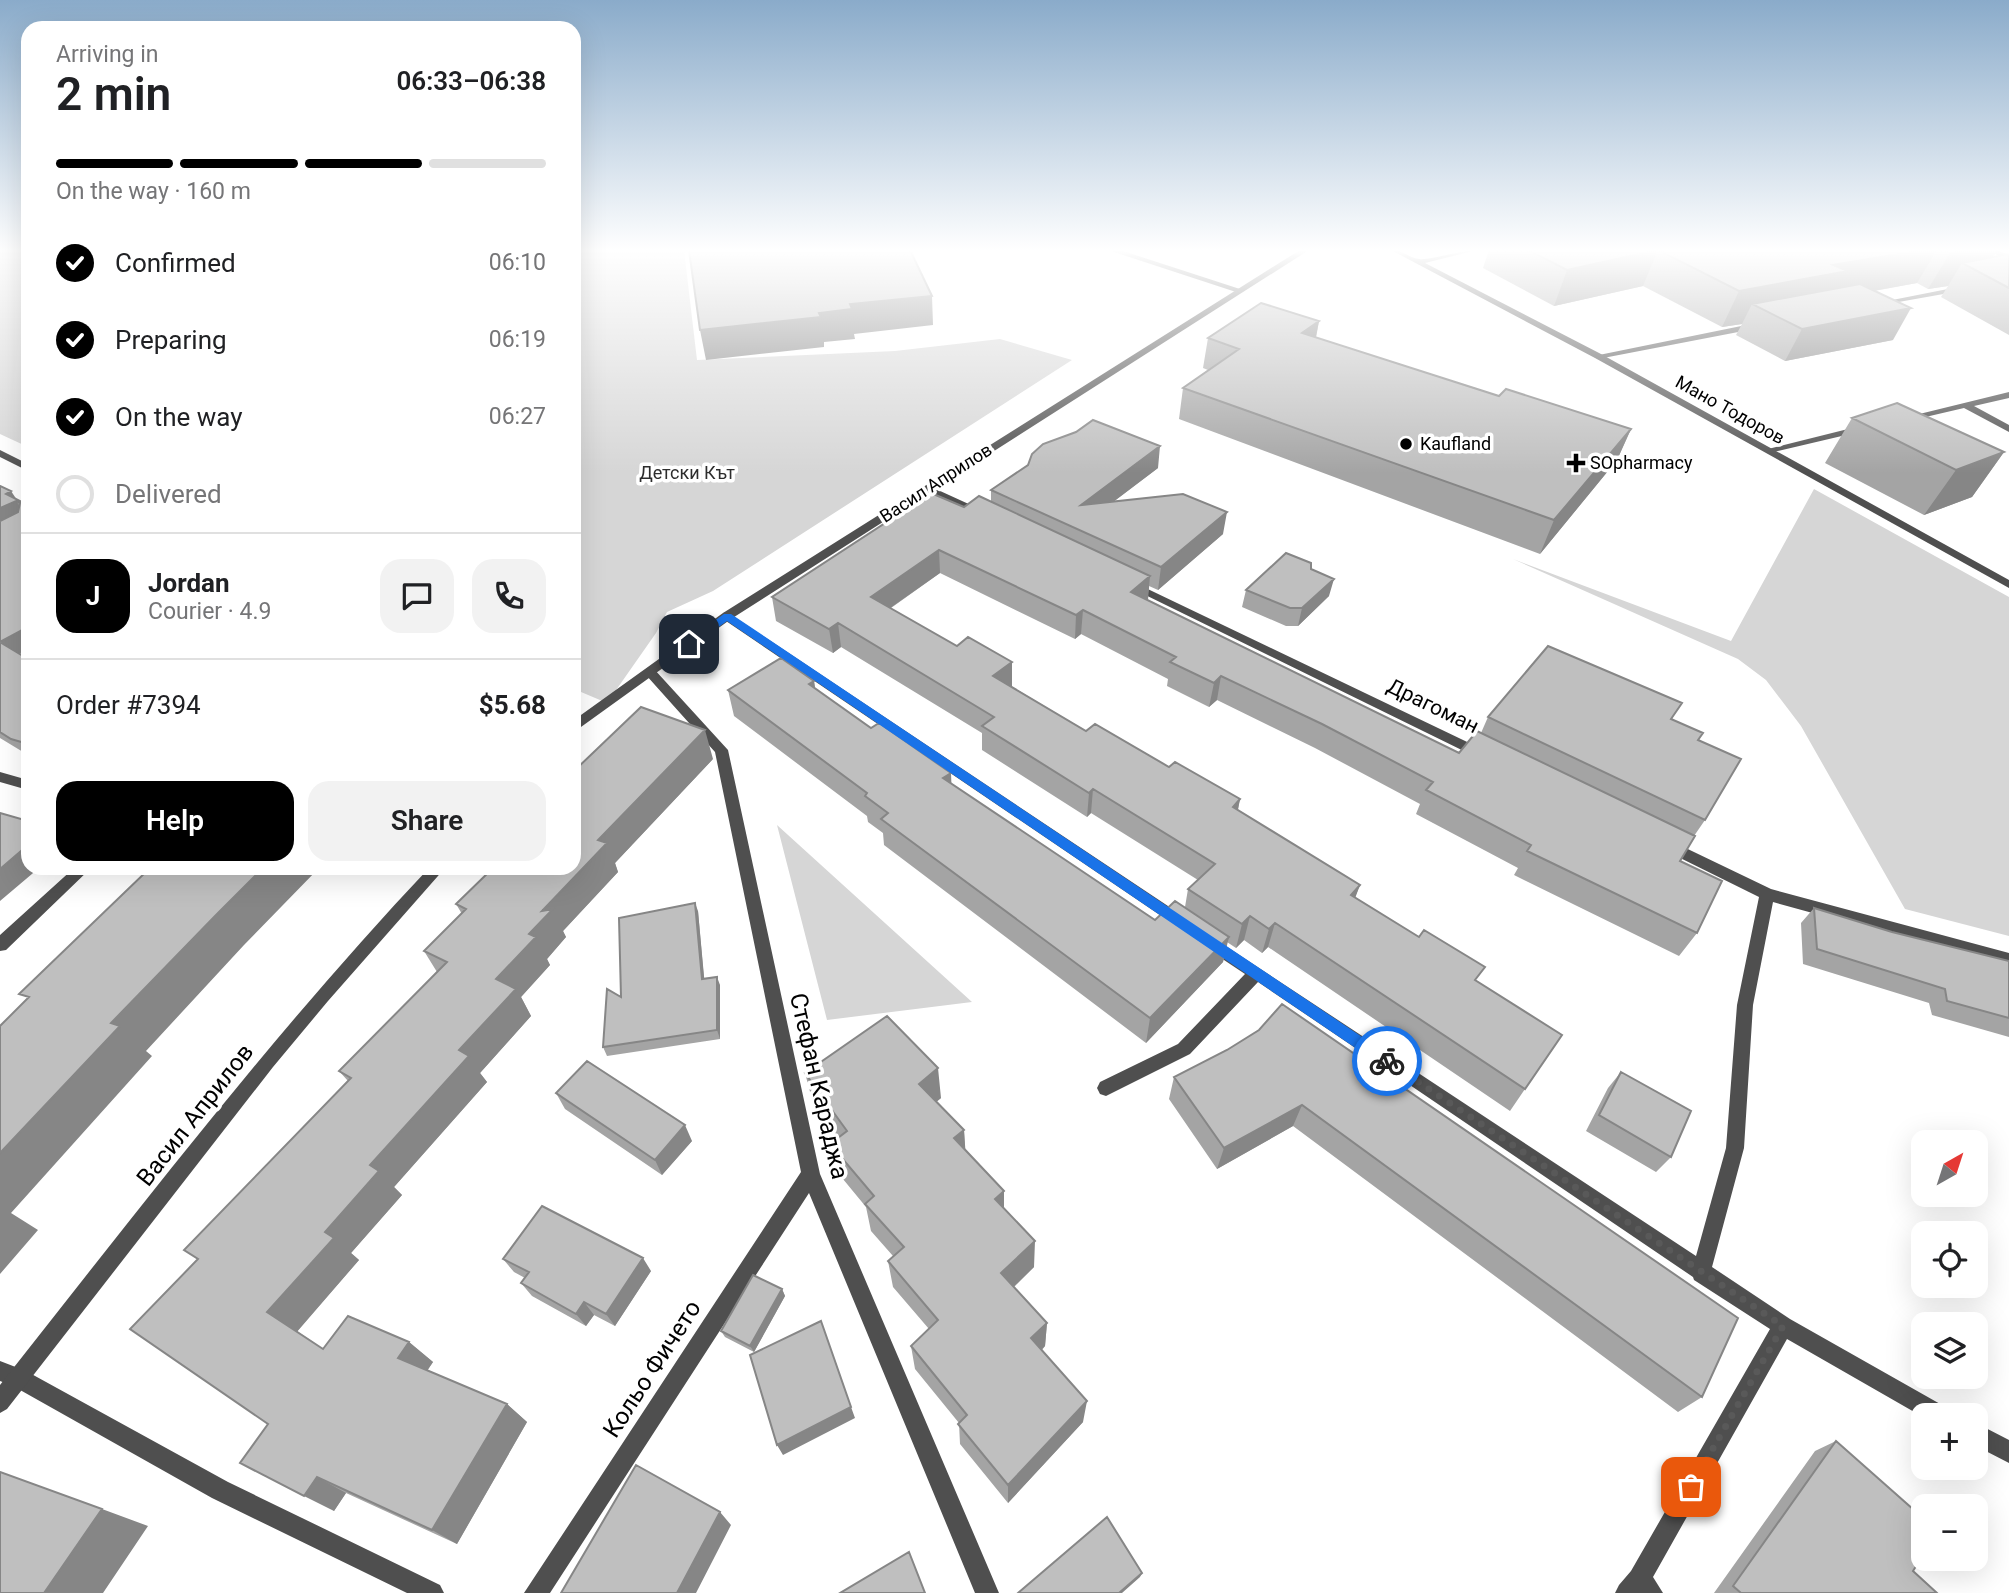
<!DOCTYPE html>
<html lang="en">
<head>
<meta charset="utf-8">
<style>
  body { margin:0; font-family:Roboto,sans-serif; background:#f2f2f2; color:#202124; height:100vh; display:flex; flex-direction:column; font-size:26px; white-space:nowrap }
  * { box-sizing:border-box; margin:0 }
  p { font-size:23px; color:#757577 }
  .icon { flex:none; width:38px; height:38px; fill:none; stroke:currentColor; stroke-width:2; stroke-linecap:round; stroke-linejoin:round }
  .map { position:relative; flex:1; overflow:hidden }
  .panel { position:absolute; left:21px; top:21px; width:560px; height:854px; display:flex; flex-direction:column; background:#fff; border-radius:21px; box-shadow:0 7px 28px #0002 }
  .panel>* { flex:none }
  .needle { width:46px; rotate:39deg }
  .buttons { position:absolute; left:1911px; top:1130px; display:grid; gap:14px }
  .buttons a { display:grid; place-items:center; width:77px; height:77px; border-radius:14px; background:#fff; box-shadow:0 7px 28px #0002; font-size:35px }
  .pin { position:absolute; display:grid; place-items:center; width:60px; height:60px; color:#fff; margin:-30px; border-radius:14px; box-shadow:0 4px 10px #0006 }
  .courier { position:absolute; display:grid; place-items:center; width:70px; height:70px; margin:-35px; border:5px solid #1a73e8; border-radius:50%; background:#fff; color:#222; box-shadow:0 2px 9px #0007 }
  .summary em { font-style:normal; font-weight:600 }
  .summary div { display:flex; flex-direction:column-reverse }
  .summary { display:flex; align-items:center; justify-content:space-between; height:119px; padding:0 35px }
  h1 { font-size:46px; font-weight:600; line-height:52px }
  .bar { display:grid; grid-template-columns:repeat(4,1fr); gap:10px 7px; align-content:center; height:84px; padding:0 35px }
  .bar i { height:9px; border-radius:5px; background:#e0e0e0 }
  .bar .selected { background:#000 }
  .bar p { grid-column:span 4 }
  .line { display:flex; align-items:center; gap:18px; padding:0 35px; border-top:2px solid #e0e0e0 }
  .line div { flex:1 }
  .round { display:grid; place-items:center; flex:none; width:74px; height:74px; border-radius:21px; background:#f2f2f2 }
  ol { padding:0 35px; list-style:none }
  li { display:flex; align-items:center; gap:21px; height:77px }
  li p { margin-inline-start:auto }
  li .icon { padding:7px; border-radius:50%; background:#000; color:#fff; stroke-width:4 }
  li:last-child { color:#757577 }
  li i { width:38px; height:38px; border:4px solid #e0e0e0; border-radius:50% }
  .cta { display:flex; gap:14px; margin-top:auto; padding:14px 35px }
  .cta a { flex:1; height:80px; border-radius:21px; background:#000; color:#fff; font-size:28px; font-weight:600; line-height:80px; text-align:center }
  .cta a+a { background:#f2f2f2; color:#202124 }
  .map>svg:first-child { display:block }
  .green { fill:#d6d6d6 }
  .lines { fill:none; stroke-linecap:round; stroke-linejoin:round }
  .minor { fill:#4f4f4f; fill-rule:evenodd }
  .tertiary { fill:#4f4f4f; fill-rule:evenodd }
  .wall { fill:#a4a4a4 }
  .shaded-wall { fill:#868686 }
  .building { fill:#bfbfbf; stroke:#868686; stroke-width:2 }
  .route { fill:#1a73e8 }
  .done { stroke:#595959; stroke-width:7; stroke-dasharray:0 12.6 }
  .poi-dot { fill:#000; stroke:#fff; stroke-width:2.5 }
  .labels { text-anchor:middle; stroke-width:7; stroke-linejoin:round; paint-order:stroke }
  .far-street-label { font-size:18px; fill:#000; stroke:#fff }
  .far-poi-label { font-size:18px; fill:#000; stroke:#fff; text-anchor:start }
  .far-park-label { font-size:18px; fill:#2d2d2d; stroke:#fff }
  .street-label { font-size:21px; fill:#000; stroke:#fff }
  .near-street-label { font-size:24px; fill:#000; stroke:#fff }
</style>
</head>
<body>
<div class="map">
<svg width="2009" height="1593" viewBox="0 0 2009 1593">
  <rect width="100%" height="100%" fill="#fff"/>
  <path class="green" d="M0,250H28V447L0,434Z
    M574,250H684L697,360L895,351L1000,339L1072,360L713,591L667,612L656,633L607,703L574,689Z
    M1814,489L2009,597V936L1905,909L1801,726L1766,680L1738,659L1513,559L1731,641Z
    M777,825L972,1002L827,1020Z"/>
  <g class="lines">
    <path class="minor" d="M1108,250H1120L1243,290L1236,292Z
      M1986,250H1997L2009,255V260Z
      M1963,286H1966V290L1876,306L1872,304Z
      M1756,323L1760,326L1759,328L1598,359L1594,356Z
      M2009,392V398L1974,406L2009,425V432L1964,408L1904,422L1899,419Z
      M1860,426L1865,429L1863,431L1769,453L1764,450Z
      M0,450L28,464V471L0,457Z
      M927,485L984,511L985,513L980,516L976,515L923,490L922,488Z
      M1131,581L1486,751L1488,754L1486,757H1476L1127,586V582Z
      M727,612L1183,916L1186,920L1183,924L1178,926L1173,924L723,619V613Z
      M650,668L654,669L728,750L820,1174L999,1593H975L809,1193L550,1593H524L801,1172L715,752L646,675L644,672L646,669Z
      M0,772L28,780V790L0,782Z
      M1669,840L1771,889L2009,953V967L1773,902L1753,1005L1744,1148L1712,1267L1790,1319L1949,1409L1953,1416L1923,1417L1787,1339L1653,1577L1663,1593H1615L1619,1585L1631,1571L1770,1329L1694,1280L1693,1277L1258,982L1190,1054L1106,1096L1100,1094L1097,1088L1100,1082L1178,1044L1245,974L1203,946L1201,941L1203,936L1209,935L1696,1256L1726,1148L1737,1005L1759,897L1664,850L1662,846L1664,842Z
      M74,868H91L6,950L0,951V935Z
      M0,1361L26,1371L228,1482L440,1585L444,1593H407L212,1498L13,1386L0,1381Z
      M1976,1423L2009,1440V1463L1976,1446Z"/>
    <path class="tertiary" d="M1300,250H1309L731,619L574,732V720L723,613Z
      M1391,250C1404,250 1408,258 1419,259C1428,261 1461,250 1477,250L1425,263L1601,354L2009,580V588L1595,358Z
      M429,868H445L328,1001L273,1067L7,1409L0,1413V1385C139,1209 275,1031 429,868Z"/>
  </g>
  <path class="wall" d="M1489,250H1997L1993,257L2009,254V335L1941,297L1948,286L1928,289L1917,283L1874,291L1893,340L1785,361L1736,335L1742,324L1722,327L1643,286L1554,306L1483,268Z
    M1319,321L1316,338L1499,396L1631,429L1617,460L1540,554L1179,419L1183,388L1208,370L1203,368L1208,338Z
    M1852,418L2004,452L1972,497L1924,515L1825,463Z
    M1158,468L1114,501L1223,534L1158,590L1149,586L1147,600L1459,753L1481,733L1488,717L1673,719L1698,740L1705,820L1694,836L1680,861L1697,933L1679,956L1514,875L1518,868L1416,814L1420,804L1315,748L1217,700L1209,707L1167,686L1168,679L1081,634L1075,639L940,573L891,608L1012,686H1011L1086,731L1240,799L1238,810L1360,885L1355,897L1477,981L1562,1035L1510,1111L1268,947L1262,953L1244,940L1236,948L1227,942L1223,962L1146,1043L884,845L883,833L868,822L867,816L734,716L728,690L814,681L815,689L951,784L1155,920L1185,907L1188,889L1198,880L1091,813L1087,817L982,750V733L841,647L833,653L776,621L772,597L964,507L991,502V490Z
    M0,486L16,499L28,505V649L20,654L28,659V755L0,738Z
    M1311,569L1329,596L1298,626H1286L1242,607L1246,590Z
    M713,759L615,863L618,872L563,931L566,937L547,959L550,965L521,997L531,1016L480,1073L487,1082L394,1187L402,1195L351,1253L359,1260L297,1331L323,1349L409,1342L433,1362L427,1371L507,1404L527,1422L457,1544L346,1493L334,1511L268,1424L198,1259L184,1250L348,1081L339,1071L437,972L424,951L462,914L456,904Z
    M1814,908L1892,932L2009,961V1037L1932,1015L1929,1003L1803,964L1801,923Z
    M698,911L704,979L720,985V1039L607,1056L603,1047L621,997Z
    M1259,1030L1702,1397L1678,1412L1293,1126L1217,1169L1169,1099L1174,1077L1227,1050Z
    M1621,1072L1671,1157L1656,1172L1586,1131L1608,1088Z
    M805,1073L941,1098L936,1102L964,1130L965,1150L1004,1210L1034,1267L1014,1287L1047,1323L1045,1346L1042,1350L1083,1422L1008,1503L960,1444L959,1423L915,1369L911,1346L929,1329L893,1287L888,1261L893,1256L871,1231L866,1207L838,1173L830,1144L838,1138L813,1103Z
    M556,1093L692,1141L662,1175L565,1109Z
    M503,1259L651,1271L615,1326L594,1315L586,1326L532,1296L521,1283L525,1278L514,1272Z
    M782,1289L785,1296L754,1352L725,1337L721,1331Z
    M1836,1441L1913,1571L1937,1593H1714L1815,1451Z"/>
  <path class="shaded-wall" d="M1658,250L1643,286L1554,306L1567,270Z
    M1922,250H1937L1917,283L1834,298L1752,304L1742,324L1722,327L1739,291L1833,265Z
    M1969,250H1997L1983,274L1962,263L1948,286L1928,289L1950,253Z
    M932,296L933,325L854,334L855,339L824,342V347L706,360L700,330L819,313L850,304Z
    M1911,308L1893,340L1785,361L1802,329Z
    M1319,321L1313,351L1302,333Z
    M1631,429L1617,460L1540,554L1554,520Z
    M1160,446L1158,468L1079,528L1081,505Z
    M2004,452L1972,497L1924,515L1956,470Z
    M11,491L19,503L16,501L27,516L0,528V508L6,494Z
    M1227,512L1223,534L1158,590L1161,567Z
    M939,550L940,573L873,620L871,597Z
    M1150,576L1148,600L1128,616L1131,592Z
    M1334,579L1329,596L1298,626L1302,608Z
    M1083,610L1081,634L1075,639L1076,615Z
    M838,623L841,647L833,653L829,629Z
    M28,627V649L13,657L0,642Z
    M1012,662V686L994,700L993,676Z
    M1221,676L1217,700L1209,707L1214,683Z
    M814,681L818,707L809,684Z
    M705,730L713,759L615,863L618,872L563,931L566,937L547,959L550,965L521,997L531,1016L480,1073L487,1082L394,1187L402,1195L351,1253L359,1260L296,1333L267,1312L325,1232L370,1165L459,1050L496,979L529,934L542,911L598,840Z
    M951,773L952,799L943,778Z
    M1093,789L1091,813L1087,817L1089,793Z
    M1240,799L1235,823L1233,807Z
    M28,845V868H39L0,901V869Z
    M263,868H319L244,945L146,1051L152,1056L11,1213L38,1230L0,1274V1153L111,1023L217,914Z
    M1360,885L1351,909V895Z
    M695,903L698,911L705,987L702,979Z
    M1250,916L1244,940L1236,948L1242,924Z
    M1275,923L1268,947L1262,953L1269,929Z
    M1229,937L1223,962L1146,1043L1150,1018Z
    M717,977L720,985V1039L717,1030Z
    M938,1068L941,1098L922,1114L919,1084Z
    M1302,1105L1293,1126L1217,1169L1224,1148Z
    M685,1125L692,1141L662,1175L655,1160Z
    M964,1130L966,1159L954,1138Z
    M1004,1191V1218L995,1199Z
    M1035,1241L1034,1267L1002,1298L1001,1273Z
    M643,1258L651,1271L615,1326L606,1314Z
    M782,1289L785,1296L754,1352L750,1346Z
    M584,1302L594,1315L586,1326L576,1314Z
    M1047,1323L1045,1346L1030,1361L1031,1338Z
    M409,1342L433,1362L422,1378L398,1358Z
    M1087,1401L1083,1422L1008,1503V1485Z
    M507,1404L527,1422L457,1544L432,1530Z
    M851,1407L855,1418L783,1455L777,1445Z
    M317,1477L346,1493L334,1511L304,1496Z
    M102,1509L148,1526L103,1593H44Z
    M720,1512L731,1525L696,1593H677Z
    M1142,1573L1140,1577L1122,1593H1119Z"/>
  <path class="building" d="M689,250H910L932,296L850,304L852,309L819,313L821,317L700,330Z
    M1528,250H1657L1567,270Z
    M1658,250H1922L1833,265L1848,271L1739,291Z
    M1943,250H1969L1950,253Z
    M2009,254V288L1962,263Z
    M1860,284L1911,308L1802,329L1752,304Z
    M1261,303L1319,321L1302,333L1499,396L1506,389L1631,429L1554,520L1183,388L1239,349L1208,338Z
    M1897,403L2004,452L1956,470L1852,418Z
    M1093,420L1160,446L1081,505L1183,494L1227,512L1161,567L991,490L1028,465L1032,454L1043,444L1076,432Z
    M0,486L11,491L6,494L28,505V627L0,642L28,659V744L11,739L0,732V521L18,512L20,503L16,501L0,508Z
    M931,493L964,507L979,496L1150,576L1131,592L1459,753L1477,731L1695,836L1680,861L1722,881L1697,933L1527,851L1531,845L1426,790L1433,782L1322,724L1221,676L1214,683L1170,662L1176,657L1083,610L1076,615L939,550L871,597L957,646L968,637L1012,662L993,676L1086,731L1095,724L1169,767L1175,762L1240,799L1233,807L1360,885L1351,895L1419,937L1424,930L1485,967L1475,980L1562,1035L1525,1089L1275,923L1269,929L1250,916L1242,924L1188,889L1215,864L1093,789L1089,793L982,726L994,717L838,623L829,629L772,597Z
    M1286,553L1311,563V569L1334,579L1302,608H1290L1246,590Z
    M1548,646L1682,703L1671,719L1703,733L1698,740L1741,759L1705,820L1488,717Z
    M781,658L814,681L809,684L871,728L879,723L951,773L943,778L1155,920L1175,901L1229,937L1150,1018L881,819L888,813L865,796L867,793L728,690Z
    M641,707L705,730L598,840L607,843L542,911L553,909L529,934L536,937L496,979L516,989L459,1050L469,1056L370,1165L379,1171L325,1232L334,1238L267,1312L323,1349L348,1316L409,1342L398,1358L507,1404L432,1530L317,1477L304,1496L240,1463L268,1424L130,1329L198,1259L184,1250L351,1078L339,1071L447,962L424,951L466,909L456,904L493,868H574V771Z
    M0,813L28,821V845L0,869Z
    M150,868H263L217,914L111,1023L120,1026L0,1153V1026L29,997L19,994Z
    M695,903L702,979L717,977V1030L603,1047L607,989L621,997L619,918Z
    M1814,908L1892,932L2009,961V1018L1947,1001L1945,989L1817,949Z
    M1282,1004L1738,1318L1702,1397L1302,1105L1224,1148L1174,1077L1227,1050L1259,1030Z
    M887,1016L938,1068L919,1084L964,1130L954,1138L1004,1191L995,1199L1035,1241L1001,1273L1047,1323L1031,1338L1087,1401L1008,1485L958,1424L967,1415L911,1346L938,1320L888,1261L904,1247L865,1204L874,1196L830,1144L847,1131L805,1073Z
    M587,1061L685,1125L655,1160L556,1093Z
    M1621,1072L1691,1111L1671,1157L1599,1115Z
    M542,1206L643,1258L606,1314L584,1302L576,1314L521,1283L529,1272L503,1259Z
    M753,1275L782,1289L750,1346L721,1331Z
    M821,1321L851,1407L777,1445L750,1355Z
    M1836,1441L1923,1518V1555L1913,1571L1937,1593H1741L1733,1586Z
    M636,1465L720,1512L677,1593H561Z
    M0,1472L102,1509L44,1593H0Z
    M1107,1517L1142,1573L1119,1593H1018Z
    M909,1552L925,1593H840Z"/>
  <linearGradient id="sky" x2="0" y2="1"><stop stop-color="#8aabca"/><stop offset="0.53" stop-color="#fff"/><stop offset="1" stop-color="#fff" stop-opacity="0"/></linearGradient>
  <rect width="2009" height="473" fill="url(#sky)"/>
  <path class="route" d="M724,614H731L1392,1057V1066H1382L727,621L692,646H685V642Z"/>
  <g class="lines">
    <path class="done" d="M1387,1061L1783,1326L1691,1487"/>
  </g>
  <g class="poi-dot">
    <circle cx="1406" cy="444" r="7"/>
    <path d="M1572.5 452.5h7v7h7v7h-7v7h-7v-7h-7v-7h7z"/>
  </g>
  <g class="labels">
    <g class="far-street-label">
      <text transform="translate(1730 410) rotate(29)" y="6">Мано Тодоров</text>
      <text transform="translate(936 483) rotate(-33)" y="6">Васил Априлов</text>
    </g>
    <g class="far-poi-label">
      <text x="1420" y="450">Kaufland</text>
      <text x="1590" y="469">SOpharmacy</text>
    </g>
    <g class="far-park-label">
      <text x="687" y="479">Детски Кът</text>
    </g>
    <g class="street-label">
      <text transform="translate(1433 706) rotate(26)" y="7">Драгоман</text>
    </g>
    <g class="near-street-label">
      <text transform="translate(819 1086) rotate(77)" y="8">Стефан Караджа</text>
      <text transform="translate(195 1115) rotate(-52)" y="8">Васил Априлов</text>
      <text transform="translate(652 1369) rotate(-57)" y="8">Кольо Фичето</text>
    </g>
  </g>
</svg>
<div class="buttons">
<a><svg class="needle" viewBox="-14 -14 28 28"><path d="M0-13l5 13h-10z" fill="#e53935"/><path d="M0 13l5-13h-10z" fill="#757577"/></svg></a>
<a><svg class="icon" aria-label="locate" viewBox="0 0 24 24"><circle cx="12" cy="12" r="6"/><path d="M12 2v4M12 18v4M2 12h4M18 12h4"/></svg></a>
<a><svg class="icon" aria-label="layers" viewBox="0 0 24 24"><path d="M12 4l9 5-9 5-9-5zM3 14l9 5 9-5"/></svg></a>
<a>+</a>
<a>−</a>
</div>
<div class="pin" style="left:1691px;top:1487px;background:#ea580c"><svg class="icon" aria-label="bag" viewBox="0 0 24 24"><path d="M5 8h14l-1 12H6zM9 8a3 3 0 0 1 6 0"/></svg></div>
<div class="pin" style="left:689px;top:644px;background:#1f2937"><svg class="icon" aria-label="home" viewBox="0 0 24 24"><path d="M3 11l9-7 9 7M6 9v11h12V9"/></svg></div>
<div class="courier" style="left:1387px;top:1061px"><svg class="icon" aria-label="bike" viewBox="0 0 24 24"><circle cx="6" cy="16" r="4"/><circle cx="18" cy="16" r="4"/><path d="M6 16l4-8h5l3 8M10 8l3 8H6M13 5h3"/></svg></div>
<section class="panel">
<div class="summary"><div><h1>2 min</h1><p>Arriving in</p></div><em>06:33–06:38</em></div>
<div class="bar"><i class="selected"></i><i class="selected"></i><i class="selected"></i><i></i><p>On the way · 160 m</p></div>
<ol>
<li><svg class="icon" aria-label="check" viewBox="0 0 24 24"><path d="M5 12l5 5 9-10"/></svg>Confirmed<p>06:10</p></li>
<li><svg class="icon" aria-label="check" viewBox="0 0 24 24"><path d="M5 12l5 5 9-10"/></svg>Preparing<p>06:19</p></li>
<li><svg class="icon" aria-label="check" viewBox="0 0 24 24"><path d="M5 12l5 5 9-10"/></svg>On the way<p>06:27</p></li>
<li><i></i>Delivered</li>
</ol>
<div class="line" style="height:126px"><b class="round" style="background:#000;color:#fff">J</b><div><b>Jordan</b><p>Courier · 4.9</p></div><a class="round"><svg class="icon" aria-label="chat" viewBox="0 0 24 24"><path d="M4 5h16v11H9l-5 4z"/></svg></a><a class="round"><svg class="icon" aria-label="phone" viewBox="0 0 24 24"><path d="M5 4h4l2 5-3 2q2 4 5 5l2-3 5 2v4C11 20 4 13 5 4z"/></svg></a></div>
<div class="line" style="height:91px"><div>Order #7394</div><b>$5.68</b></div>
<div class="cta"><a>Help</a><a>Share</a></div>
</section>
</div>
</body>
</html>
